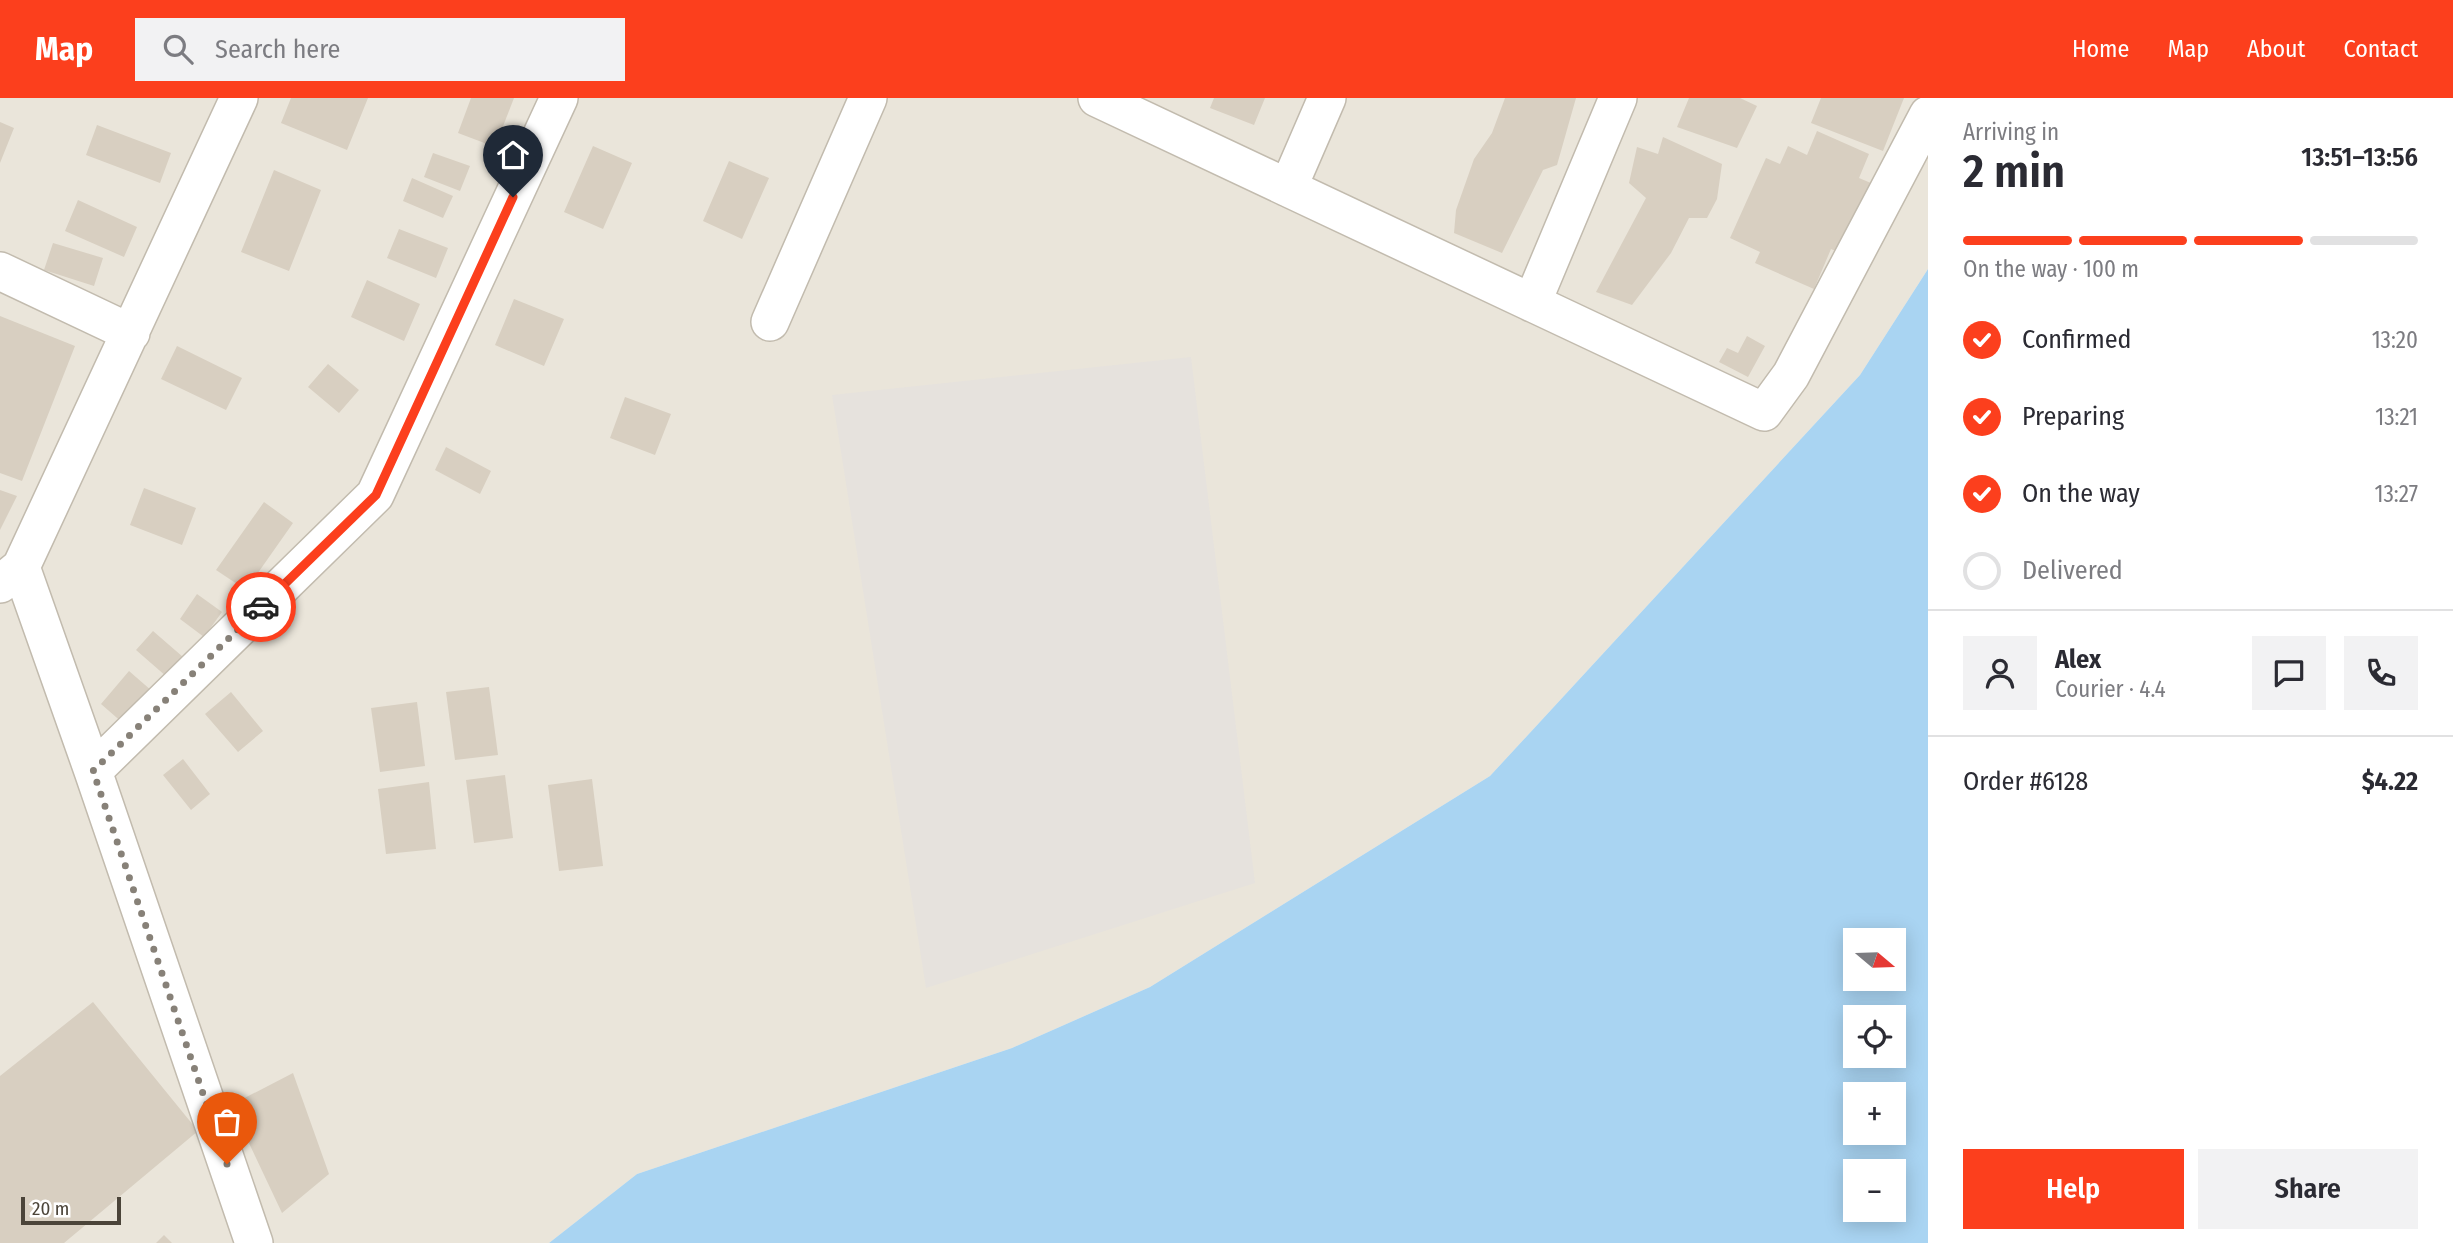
<!DOCTYPE html>
<html lang="en">
<head>
<meta charset="utf-8">
<style>
  body { margin:0; font-family:"Fira Sans Condensed",sans-serif; background:#f2f2f3; color:#2b2b33; height:100vh; display:flex; flex-direction:column; font-size:26px; white-space:nowrap }
  * { box-sizing:border-box; margin:0 }
  p { font-size:23px; color:#7c7c81 }
  .icon { flex:none; width:38px; height:38px; fill:none; stroke:currentColor; stroke-width:2; stroke-linecap:round; stroke-linejoin:round }
  .map { position:relative; flex:1; overflow:hidden }
  .panel { display:flex; flex-direction:column; background:#fff; width:525px }
  .panel>* { flex:none }
  .needle { width:46px; rotate:109deg }
  .fabs { position:absolute; left:1843px; top:830px; display:grid; gap:14px }
  .fabs a { display:grid; place-items:center; width:63px; height:63px; border-radius:0px; background:#fff; box-shadow:0 4px 18px #0003; font-size:35px }
  .scale { position:absolute; left:21px; bottom:18px; width:100px; box-sizing:border-box; padding-left:7px; border:4px solid #4b4439; border-top:0; font-size:19px; line-height:24px; white-space:nowrap; color:#4b4439; -webkit-text-stroke:5px #fff; paint-order:stroke }
  .pin { position:absolute; display:grid; place-items:center; width:60px; height:60px; color:#fff; margin:-72px -30px; border-radius:50% 50% 50% 0; rotate:-45deg; box-shadow:0 0 7px #0007 }
  .pin .icon { rotate:45deg }
  .courier { position:absolute; display:grid; place-items:center; width:70px; height:70px; margin:-35px; border:5px solid #fc3f1d; border-radius:50%; background:#fff; color:#222; box-shadow:0 2px 9px #0007 }
  .overview em { font-style:normal; font-weight:600 }
  .overview div { display:flex; flex-direction:column-reverse }
  .overview { display:flex; align-items:center; justify-content:space-between; height:119px; padding:0 35px }
  h1 { font-size:46px; font-weight:600; line-height:52px }
  .bar { display:grid; grid-template-columns:repeat(4,1fr); gap:10px 7px; align-content:center; height:84px; padding:0 35px }
  .bar i { height:9px; border-radius:5px; background:#e1e1e2 }
  .bar .on { background:#fc3f1d }
  .bar p { grid-column:span 4 }
  .line { display:flex; align-items:center; gap:18px; padding:0 35px; border-top:2px solid #e1e1e2 }
  .line div { flex:1 }
  .round { display:grid; place-items:center; flex:none; width:74px; height:74px; border-radius:0px; background:#f2f2f3 }
  ol { padding:0 35px; list-style:none }
  li { display:flex; align-items:center; gap:21px; height:77px }
  li p { margin-inline-start:auto }
  li .icon { padding:7px; border-radius:50%; background:#fc3f1d; color:#fff; stroke-width:4 }
  li:last-child { color:#7c7c81 }
  li i { width:38px; height:38px; border:4px solid #e1e1e2; border-radius:50% }
  .cta { display:flex; gap:14px; margin-top:auto; padding:14px 35px }
  .cta a { flex:1; height:80px; border-radius:0px; background:#fc3f1d; color:#fff; font-size:28px; font-weight:600; line-height:80px; text-align:center }
  .cta a+a { background:#f2f2f3; color:#2b2b33 }
  header { display:flex; align-items:center; gap:42px; box-sizing:border-box; height:98px; padding:0 35px; background:#fc3f1d; color:#fff }
  header strong { font-size:33px }
  nav { display:flex; gap:38px; margin-inline-start:auto; font-size:24px }
  .search { width:490px; height:63px; background:#f2f2f3; display:flex; align-items:center; gap:18px; box-sizing:border-box; padding:0 24px; border-radius:0px; color:#7c7c81; font-size:26px }
  main { display:flex; flex:1; min-height:0 }
  .map>svg:first-child { display:block }
  .residential { fill:#eae5da }
  .industrial { fill:#e6e2dd }
  .water { fill:#a9d4f2; fill-rule:evenodd }
  .building { fill:#d8cfc1 }
  .lines { fill:none; stroke-linecap:round; stroke-linejoin:round }
  .minor-casing { stroke:#c2bbae; stroke-width:40 }
  .minor { stroke:#fff; stroke-width:37 }
  .done { stroke:#878178; stroke-width:7; stroke-dasharray:0 12.6 }
  .route { stroke:#fc3f1d; stroke-width:9 }
</style>
</head>
<body>
<header>
<strong>Map</strong>
<div class="search"><svg class="icon" aria-label="search" viewBox="0 0 24 24"><circle cx="10" cy="10" r="6"/><path d="M15 15l6 6"/></svg>Search here</div>
<nav><a>Home</a><a>Map</a><a>About</a><a>Contact</a></nav>
</header>
<main>
<div class="map">
<svg width="1928" height="1145" viewBox="0 0 1928 1145">
  <rect width="100%" height="100%" fill="#f6f3ec"/>
  <path class="residential" d="M0,0H1928V171L1860,277L1490,678L1150,889L1012,950L637,1076L549,1145H0Z"/>
  <path class="industrial" d="M1191,259L1255,785L926,890L832,297Z"/>
  <path class="water" d="M1928,171V1145H549L637,1076L1012,950L1150,889L1490,678L1860,277ZM1855,842H1894V880H1855ZM1855,919H1894V957H1855ZM1855,996H1894V1034H1855ZM1855,1073H1894V1111H1855Z"/>
  <path class="building" d="M291,0H368L347,52L281,25Z
    M471,0H514L495,49L458,35Z
    M1214,0H1265L1254,27L1210,10Z
    M1505,0H1576L1557,67L1543,72L1502,155L1454,135L1456,112L1474,61L1492,35Z
    M1689,0H1740L1757,8L1737,50L1677,29Z
    M1821,0H1904L1883,53L1811,25Z
    M0,24L14,30L0,65Z
    M97,27L171,55L160,85L86,57Z
    M1817,33L1869,56L1859,80L1878,88L1847,158L1831,151L1814,191L1755,165L1760,154L1730,140L1766,60L1780,66L1788,48L1807,57Z
    M1663,39L1722,66L1717,101L1707,120H1689L1671,155L1632,207L1596,194L1646,100L1629,85L1637,49L1658,56Z
    M593,48L632,65L603,131L564,114Z
    M433,55L470,68L460,93L424,79Z
    M729,63L769,80L742,141L703,123Z
    M274,72L321,92L289,173L241,154Z
    M412,80L453,98L443,120L403,103Z
    M78,102L137,129L124,159L65,133Z
    M399,131L448,150L436,180L387,160Z
    M53,145L103,160L94,188L44,172Z
    M367,182L420,206L404,243L351,219Z
    M514,201L564,221L544,268L495,247Z
    M0,218L75,248L22,383L0,375Z
    M1747,238L1765,248L1748,279L1719,264L1727,250L1738,255Z
    M177,248L242,280L226,312L161,281Z
    M328,266L359,292L339,315L308,289Z
    M625,299L671,316L655,357L610,340Z
    M446,349L491,373L480,396L435,372Z
    M144,390L196,410L182,447L130,427Z
    M0,392L17,398L0,432Z
    M264,404L293,425L246,492L216,472Z
    M197,496L222,514L204,539L180,521Z
    M153,533L183,559L167,579L136,552Z
    M129,573L152,593L124,626L101,606Z
    M489,589L498,657L455,662L446,594Z
    M231,594L263,633L238,654L205,616Z
    M417,604L425,668L380,674L371,610Z
    M183,661L210,696L191,712L163,677Z
    M505,677L513,740L474,745L466,682Z
    M592,681L603,768L559,773L548,687Z
    M429,684L436,751L386,756L378,691Z
    M93,904L198,1033L64,1145H0V978Z
    M293,975L329,1076L282,1115L231,1007Z
    M164,1137L172,1145H156Z"/>
  <g class="lines">
    <g class="minor-casing">
      <path id="minor" d="M1097,0L1764,314L1791,277L1928,17
        M1288,90L1327,0
        M0,173L131,235
        M1532,205L1618,0
        M770,224L868,0
        M21,469L93,673L375,397L559,0
        M0,486L21,469L239,0
        M93,673L254,1145"/>
    </g>
    <use href="#minor" class="minor"/>
  </g>
  <g class="lines">
    <path class="done" d="M227,1066L93,673L261,509"/>
    <path class="route" d="M261,509L376,397L513,99"/>
  </g>
</svg>
<div class="fabs">
<a><svg class="needle" viewBox="-14 -14 28 28"><path d="M0-13l5 13h-10z" fill="#e53935"/><path d="M0 13l5-13h-10z" fill="#7c7c81"/></svg></a>
<a><svg class="icon" aria-label="locate" viewBox="0 0 24 24"><circle cx="12" cy="12" r="6"/><path d="M12 2v4M12 18v4M2 12h4M18 12h4"/></svg></a>
<a>+</a>
<a>−</a>
</div>
<div class="scale">20 m</div>
<div class="pin" style="left:227px;top:1066px;background:#ea580c"><svg class="icon" aria-label="bag" viewBox="0 0 24 24"><path d="M5 8h14l-1 12H6zM9 8a3 3 0 0 1 6 0"/></svg></div>
<div class="pin" style="left:513px;top:99px;background:#1f2937"><svg class="icon" aria-label="home" viewBox="0 0 24 24"><path d="M3 11l9-7 9 7M6 9v11h12V9"/></svg></div>
<div class="courier" style="left:261px;top:509px"><svg class="icon" aria-label="car" viewBox="0 0 24 24"><path d="M5 17H2v-5l4-1 3-4h7l3 4 3 1v5h-3M9 17h6M6 11h13"/><circle cx="7" cy="17" r="2"/><circle cx="17" cy="17" r="2"/></svg></div>
</div>
<section class="panel">
<div class="overview"><div><h1>2 min</h1><p>Arriving in</p></div><em>13:51–13:56</em></div>
<div class="bar"><i class="on"></i><i class="on"></i><i class="on"></i><i></i><p>On the way · 100 m</p></div>
<ol>
<li><svg class="icon" aria-label="check" viewBox="0 0 24 24"><path d="M5 12l5 5 9-10"/></svg>Confirmed<p>13:20</p></li>
<li><svg class="icon" aria-label="check" viewBox="0 0 24 24"><path d="M5 12l5 5 9-10"/></svg>Preparing<p>13:21</p></li>
<li><svg class="icon" aria-label="check" viewBox="0 0 24 24"><path d="M5 12l5 5 9-10"/></svg>On the way<p>13:27</p></li>
<li><i></i>Delivered</li>
</ol>
<div class="line" style="height:126px"><a class="round"><svg class="icon" aria-label="person" viewBox="0 0 24 24"><circle cx="12" cy="8" r="4"/><path d="M4 21q1-7 8-7t8 7"/></svg></a><div><b>Alex</b><p>Courier · 4.4</p></div><a class="round"><svg class="icon" aria-label="chat" viewBox="0 0 24 24"><path d="M4 5h16v11H9l-5 4z"/></svg></a><a class="round"><svg class="icon" aria-label="phone" viewBox="0 0 24 24"><path d="M5 4h4l2 5-3 2q2 4 5 5l2-3 5 2v4C11 20 4 13 5 4z"/></svg></a></div>
<div class="line" style="height:91px"><div>Order #6128</div><b>$4.22</b></div>
<div class="cta"><a>Help</a><a>Share</a></div>
</section>
</main>
</body>
</html>
